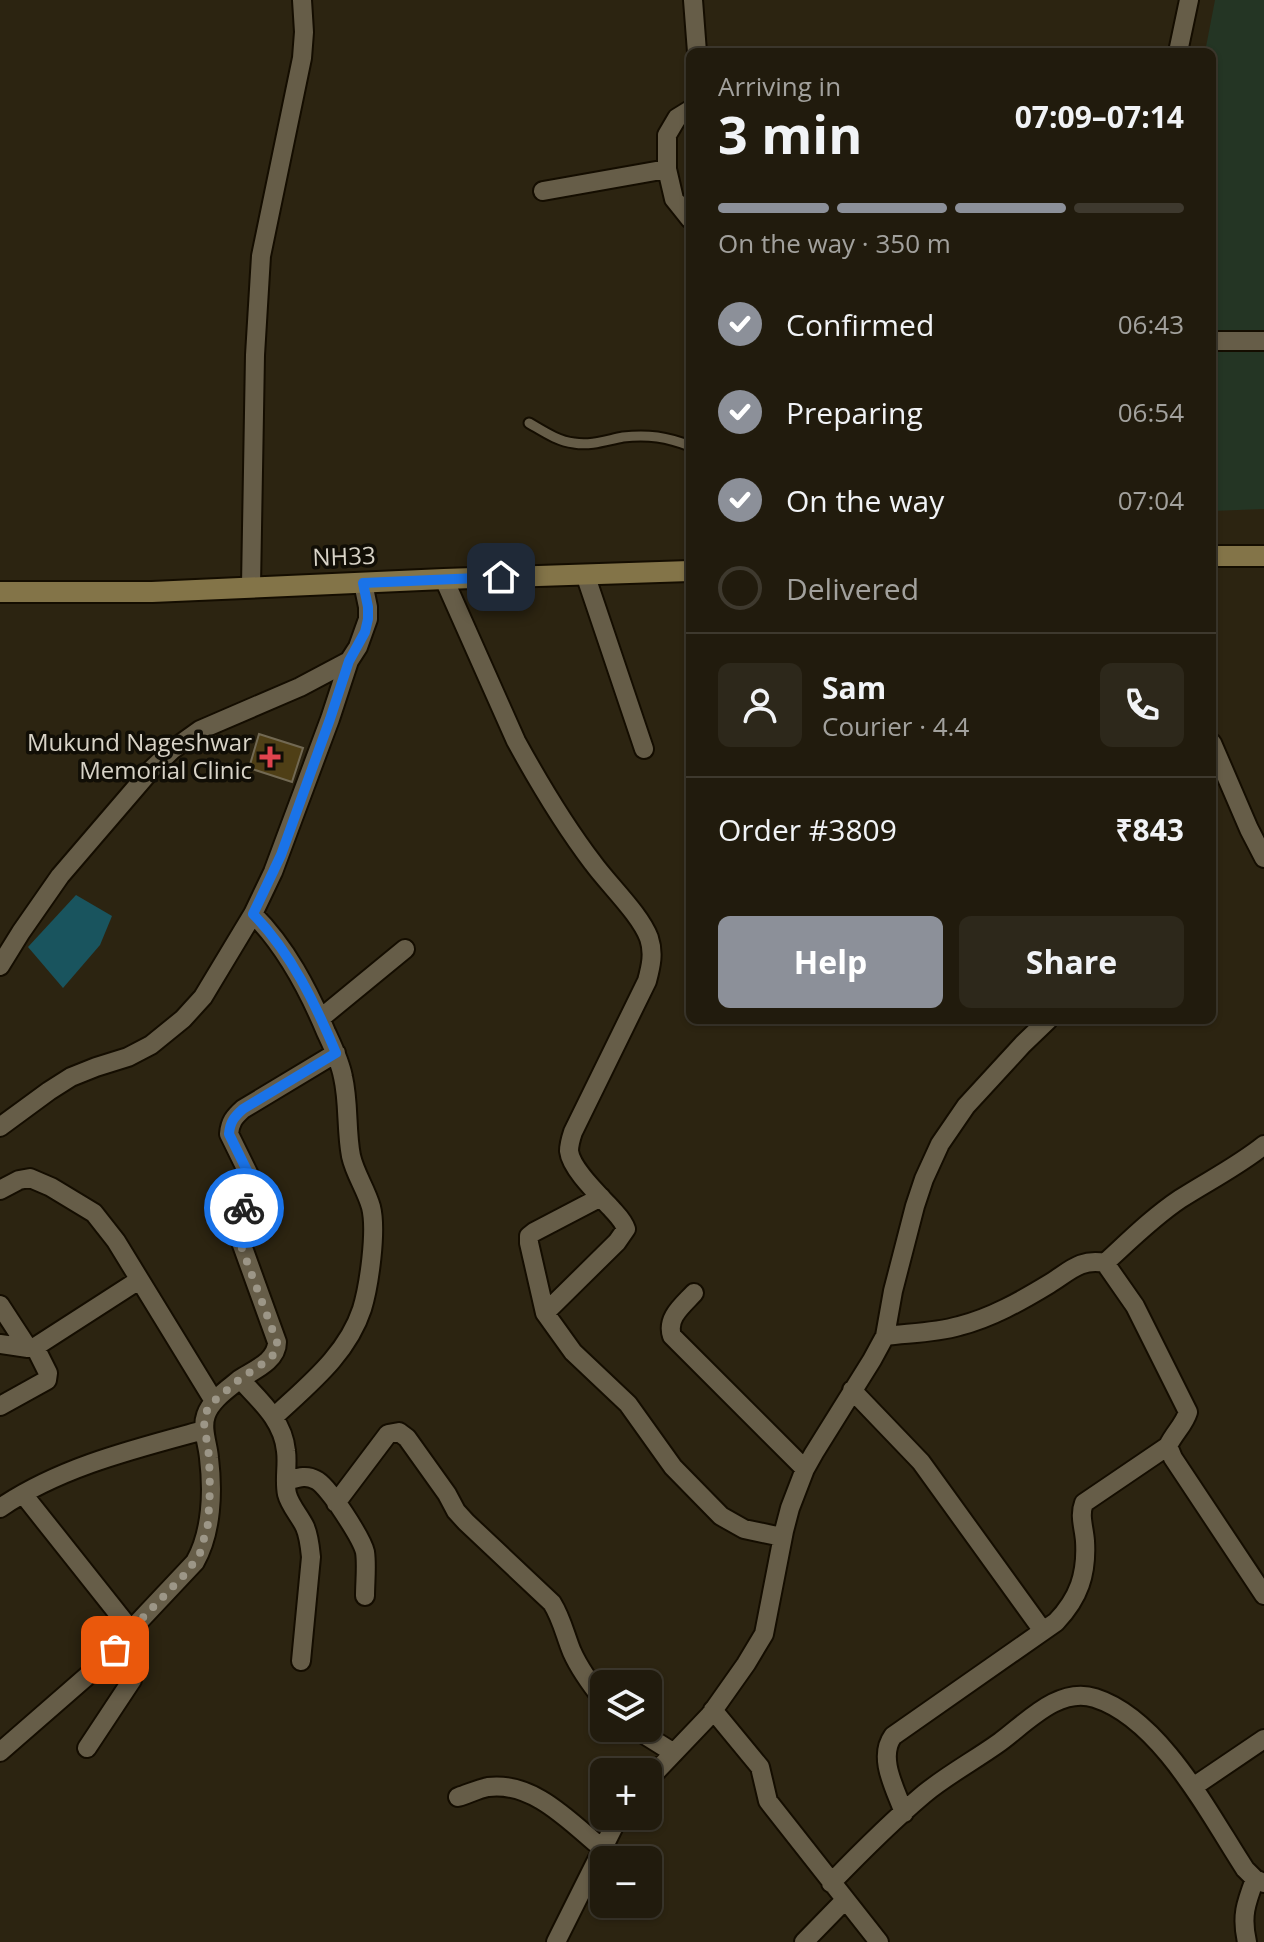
<!DOCTYPE html>
<html lang="en">
<head>
<meta charset="utf-8">
<style>
  body { margin:0; font-family:"Open Sans",sans-serif; background:#2d281b; color:#f1f3f6; height:100vh; display:flex; flex-direction:column; font-size:30px; white-space:nowrap }
  * { box-sizing:border-box; margin:0 }
  p { font-size:26px; color:#a2a19d }
  .icon { flex:none; width:44px; height:44px; fill:none; stroke:currentColor; stroke-width:2; stroke-linecap:round; stroke-linejoin:round }
  .map { position:relative; flex:1; overflow:hidden }
  .sheet { position:absolute; left:686px; top:48px; width:530px; height:976px; display:flex; flex-direction:column; background:#211b0d; border-radius:12px; box-shadow:0 2px 6px #0004,0 0 0 2px #3e392e }
  .sheet>* { flex:none }
  .controls { position:absolute; left:590px; top:1670px; display:grid; gap:16px }
  .controls a { display:grid; place-items:center; width:72px; height:72px; border-radius:12px; background:#211b0d; box-shadow:0 2px 6px #0004,0 0 0 2px #3e392e; font-size:40px }
  .pin { position:absolute; display:grid; place-items:center; width:68px; height:68px; color:#fff; margin:-34px; border-radius:16px; box-shadow:0 4px 12px #0006 }
  .courier { position:absolute; display:grid; place-items:center; width:80px; height:80px; margin:-40px; border:6px solid #1a73e8; border-radius:50%; background:#fff; color:#222; box-shadow:0 2px 10px #0007 }
  .head em { font-style:normal; font-weight:700 }
  .head div { display:flex; flex-direction:column-reverse }
  .head { display:flex; align-items:center; justify-content:space-between; height:136px; padding:0 32px }
  h1 { font-size:52px; font-weight:700; line-height:60px }
  .bar { display:grid; grid-template-columns:repeat(4,1fr); gap:12px 8px; align-content:center; height:96px; padding:0 32px }
  .bar i { height:10px; border-radius:6px; background:#3e392e }
  .bar .active { background:#8c9099 }
  .bar p { grid-column:span 4 }
  .line { display:flex; align-items:center; gap:20px; padding:0 32px; border-top:2px solid #3e392e }
  .line div { flex:1 }
  .round { display:grid; place-items:center; flex:none; width:84px; height:84px; border-radius:12px; background:#2d281b }
  ol { padding:0 32px; list-style:none }
  li { display:flex; align-items:center; gap:24px; height:88px }
  li p { margin-inline-start:auto }
  li .icon { padding:8px; border-radius:50%; background:#8c9099; color:#fff; stroke-width:4 }
  li:last-child { color:#a2a19d }
  li i { width:44px; height:44px; border:4px solid #3e392e; border-radius:50% }
  .cta { display:flex; gap:16px; margin-top:auto; padding:16px 32px }
  .cta a { flex:1; height:92px; border-radius:12px; background:#8c9099; color:#fff; font-size:32px; font-weight:700; line-height:92px; text-align:center }
  .cta a+a { background:#2d281b; color:#f1f3f6 }
  .map>svg:first-child { display:block }
  .green { fill:#243524 }
  .water { fill:#19545e }
  .building { fill:#4f3f16; stroke:#726953; stroke-width:2 }
  .lines { fill:none; stroke-linecap:round; stroke-linejoin:round }
  .service-casing { stroke:#140d00; stroke-width:13 }
  .minor-casing { stroke:#140d00; stroke-width:22 }
  .secondary-casing { stroke:#140d00; stroke-width:24 }
  .service { stroke:#665d48; stroke-width:9 }
  .minor { stroke:#665d48; stroke-width:18 }
  .secondary { stroke:#837448; stroke-width:20 }
  .done { stroke:#9c9687; stroke-width:8; stroke-dasharray:0 14.4 }
  .route { stroke:#1a73e8; stroke-width:10 }
  .health-dot { fill:#e0444e; stroke:#110e06; stroke-width:3 }
  .labels { text-anchor:middle; stroke-width:7; stroke-linejoin:round; paint-order:stroke }
  .street-label { font-size:24px; fill:#d8d3c7; stroke:#110e06 }
  .poi-label { font-size:24px; fill:#d8d3c7; stroke:#110e06; text-anchor:end }
</style>
</head>
<body>
<div class="map">
<svg width="1264" height="1942" viewBox="0 0 1264 1942">
  <rect width="100%" height="100%" fill="#2c2411"/>
  <path class="green" d="M1215,0H1264V509L1212,511V52H1205Z"/>
  <path class="water" d="M76,895L112,916L100,945L63,988L28,947Z"/>
  <path class="building" d="M259,734L303,748L292,782L249,768Z"/>
  <g class="lines">
    <g class="service-casing">
      <path id="service" d="M529,423C543,431 557,441 574,443C591,446 607,440 623,437C648,434 667,437 690,446"/>
    </g>
    <g class="minor-casing">
      <path id="minor" d="M693,0L697,52
        M1178,52L1189,0
        M690,110L677,118L667,135V169L674,199L690,219
        M543,191L667,169
        M1212,341H1264
        M585,574L644,749
        M444,579L516,741C539,783 564,825 593,863C609,885 640,914 649,938C654,953 651,966 647,981L573,1132C571,1138 569,1145 569,1151C571,1169 599,1195 611,1208C617,1215 623,1220 626,1229L617,1242L545,1313
        M251,586L255,355L261,256L302,58L304,32L302,0
        M1212,743L1249,829L1264,858
        M253,914C286,947 308,989 326,1032C333,1047 340,1061 343,1077C349,1103 346,1130 351,1156C355,1174 366,1189 371,1207C377,1231 369,1286 362,1309C347,1355 308,1385 274,1417
        M0,966L21,932L60,876L151,770L172,750L200,730L300,687L349,661L358,647L368,619V607L363,583
        M321,1018L405,949
        M0,1127L49,1091L71,1077L96,1067L128,1057L151,1045L183,1019L203,997L253,914L273,872L330,719L349,661
        M0,1190L19,1180L30,1178L51,1187L94,1213L116,1241L214,1401
        M601,1197L534,1232L529,1236V1243L545,1313L573,1352L628,1404L673,1467L721,1516L744,1529L782,1537
        M1105,1263C1129,1241 1153,1217 1180,1199C1208,1181 1238,1166 1264,1145
        M694,1293C682,1306 666,1318 672,1336L805,1469
        M0,1305L28,1348L35,1347
        M885,1336C909,1333 935,1333 959,1326C991,1318 1021,1301 1049,1284C1069,1272 1080,1258 1105,1263L1135,1306L1188,1412C1184,1425 1174,1433 1168,1446L1173,1458L1264,1595
        M0,1344L28,1348
        M852,1390L921,1462L1043,1631
        M0,1406L47,1380L48,1373L35,1347L139,1280
        M286,1481C297,1478 306,1474 316,1480C328,1485 362,1539 365,1552C367,1565 365,1582 365,1596
        M23,1494L131,1630
        M336,1503L388,1434L399,1432L407,1438L447,1494L456,1511L466,1522L552,1603C562,1619 565,1635 572,1652C580,1670 592,1686 604,1701
        M0,1508C60,1467 134,1449 204,1430
        M301,1661L311,1557C310,1547 309,1536 305,1527C300,1516 290,1506 287,1494C284,1480 288,1465 286,1451C283,1420 260,1401 240,1379C254,1370 277,1361 277,1342L233,1220C236,1210 245,1208 255,1204L259,1195L229,1134C230,1122 234,1117 243,1109L336,1053
        M713,1710L760,1767L768,1801L879,1942
        M634,1728L674,1753
        M87,1748L132,1680V1674L113,1652
        M0,1752L109,1657L131,1630L195,1562C212,1532 213,1491 209,1458C208,1444 201,1429 206,1415C211,1400 228,1389 240,1379
        M648,1780L710,1715L746,1664L764,1634L784,1531L790,1508L805,1469L814,1453L872,1360L885,1336L893,1291L915,1206L924,1179L940,1144L966,1106L1023,1044L1048,1020
        M1193,1787L1264,1739
        M458,1797C468,1794 478,1789 488,1787C534,1781 571,1823 603,1849
        M904,1813C896,1790 877,1758 893,1736L1056,1622C1079,1598 1087,1574 1085,1541C1084,1527 1079,1516 1084,1503L1168,1446
        M831,1883C861,1852 892,1821 924,1794C947,1775 975,1760 1000,1742C1026,1723 1059,1686 1095,1698C1161,1719 1209,1814 1245,1869L1255,1879L1264,1883
        M556,1942L619,1816
        M804,1942L845,1900
        M1247,1942C1241,1916 1246,1903 1255,1879"/>
    </g>
    <g class="secondary-casing">
      <path id="secondary" d="M1212,556H1264
        M0,592H152L444,579L690,571"/>
    </g>
    <use href="#service" class="service"/>
    <use href="#minor" class="minor"/>
    <use href="#secondary" class="secondary"/>
  </g>
  <g class="lines">
    <path class="done" d="M115,1650L131,1630L188,1571L200,1553L208,1524L210,1490L209,1456L204,1423L206,1412L214,1401L240,1379L271,1358L277,1349V1342L234,1227C232,1218 235,1212 244,1208"/>
    <path class="route" d="M244,1208L255,1204L259,1195L229,1134C230,1122 234,1117 243,1109L336,1053C315,1003 291,953 253,914L281,855L330,719L349,661L365,632L368,619V607L363,583L501,577"/>
  </g>
  <path class="health-dot" d="M266 745h8v8h8v8h-8v8h-8v-8h-8v-8h8z"/>
  <g class="labels">
    <g class="street-label">
      <text transform="translate(344 557) rotate(-2)" y="8">NH33</text>
    </g>
    <g class="poi-label">
      <text x="252" y="751">Mukund Nageshwar<tspan x="252" dy="28">Memorial Clinic</tspan></text>
    </g>
  </g>
</svg>
<div class="controls">
<a><svg class="icon" aria-label="layers" viewBox="0 0 24 24"><path d="M12 4l9 5-9 5-9-5zM3 14l9 5 9-5"/></svg></a>
<a>+</a>
<a>−</a>
</div>
<div class="pin" style="left:115px;top:1650px;background:#ea580c"><svg class="icon" aria-label="bag" viewBox="0 0 24 24"><path d="M5 8h14l-1 12H6zM9 8a3 3 0 0 1 6 0"/></svg></div>
<div class="pin" style="left:501px;top:577px;background:#1f2937"><svg class="icon" aria-label="home" viewBox="0 0 24 24"><path d="M3 11l9-7 9 7M6 9v11h12V9"/></svg></div>
<div class="courier" style="left:244px;top:1208px"><svg class="icon" aria-label="bike" viewBox="0 0 24 24"><circle cx="6" cy="16" r="4"/><circle cx="18" cy="16" r="4"/><path d="M6 16l4-8h5l3 8M10 8l3 8H6M13 5h3"/></svg></div>
<section class="sheet">
<div class="head"><div><h1>3 min</h1><p>Arriving in</p></div><em>07:09–07:14</em></div>
<div class="bar"><i class="active"></i><i class="active"></i><i class="active"></i><i></i><p>On the way · 350 m</p></div>
<ol>
<li><svg class="icon" aria-label="check" viewBox="0 0 24 24"><path d="M5 12l5 5 9-10"/></svg>Confirmed<p>06:43</p></li>
<li><svg class="icon" aria-label="check" viewBox="0 0 24 24"><path d="M5 12l5 5 9-10"/></svg>Preparing<p>06:54</p></li>
<li><svg class="icon" aria-label="check" viewBox="0 0 24 24"><path d="M5 12l5 5 9-10"/></svg>On the way<p>07:04</p></li>
<li><i></i>Delivered</li>
</ol>
<div class="line" style="height:144px"><a class="round"><svg class="icon" aria-label="person" viewBox="0 0 24 24"><circle cx="12" cy="8" r="4"/><path d="M4 21q1-7 8-7t8 7"/></svg></a><div><b>Sam</b><p>Courier · 4.4</p></div><a class="round"><svg class="icon" aria-label="phone" viewBox="0 0 24 24"><path d="M5 4h4l2 5-3 2q2 4 5 5l2-3 5 2v4C11 20 4 13 5 4z"/></svg></a></div>
<div class="line" style="height:104px"><div>Order #3809</div><b>₹843</b></div>
<div class="cta"><a>Help</a><a>Share</a></div>
</section>
</div>
</body>
</html>
